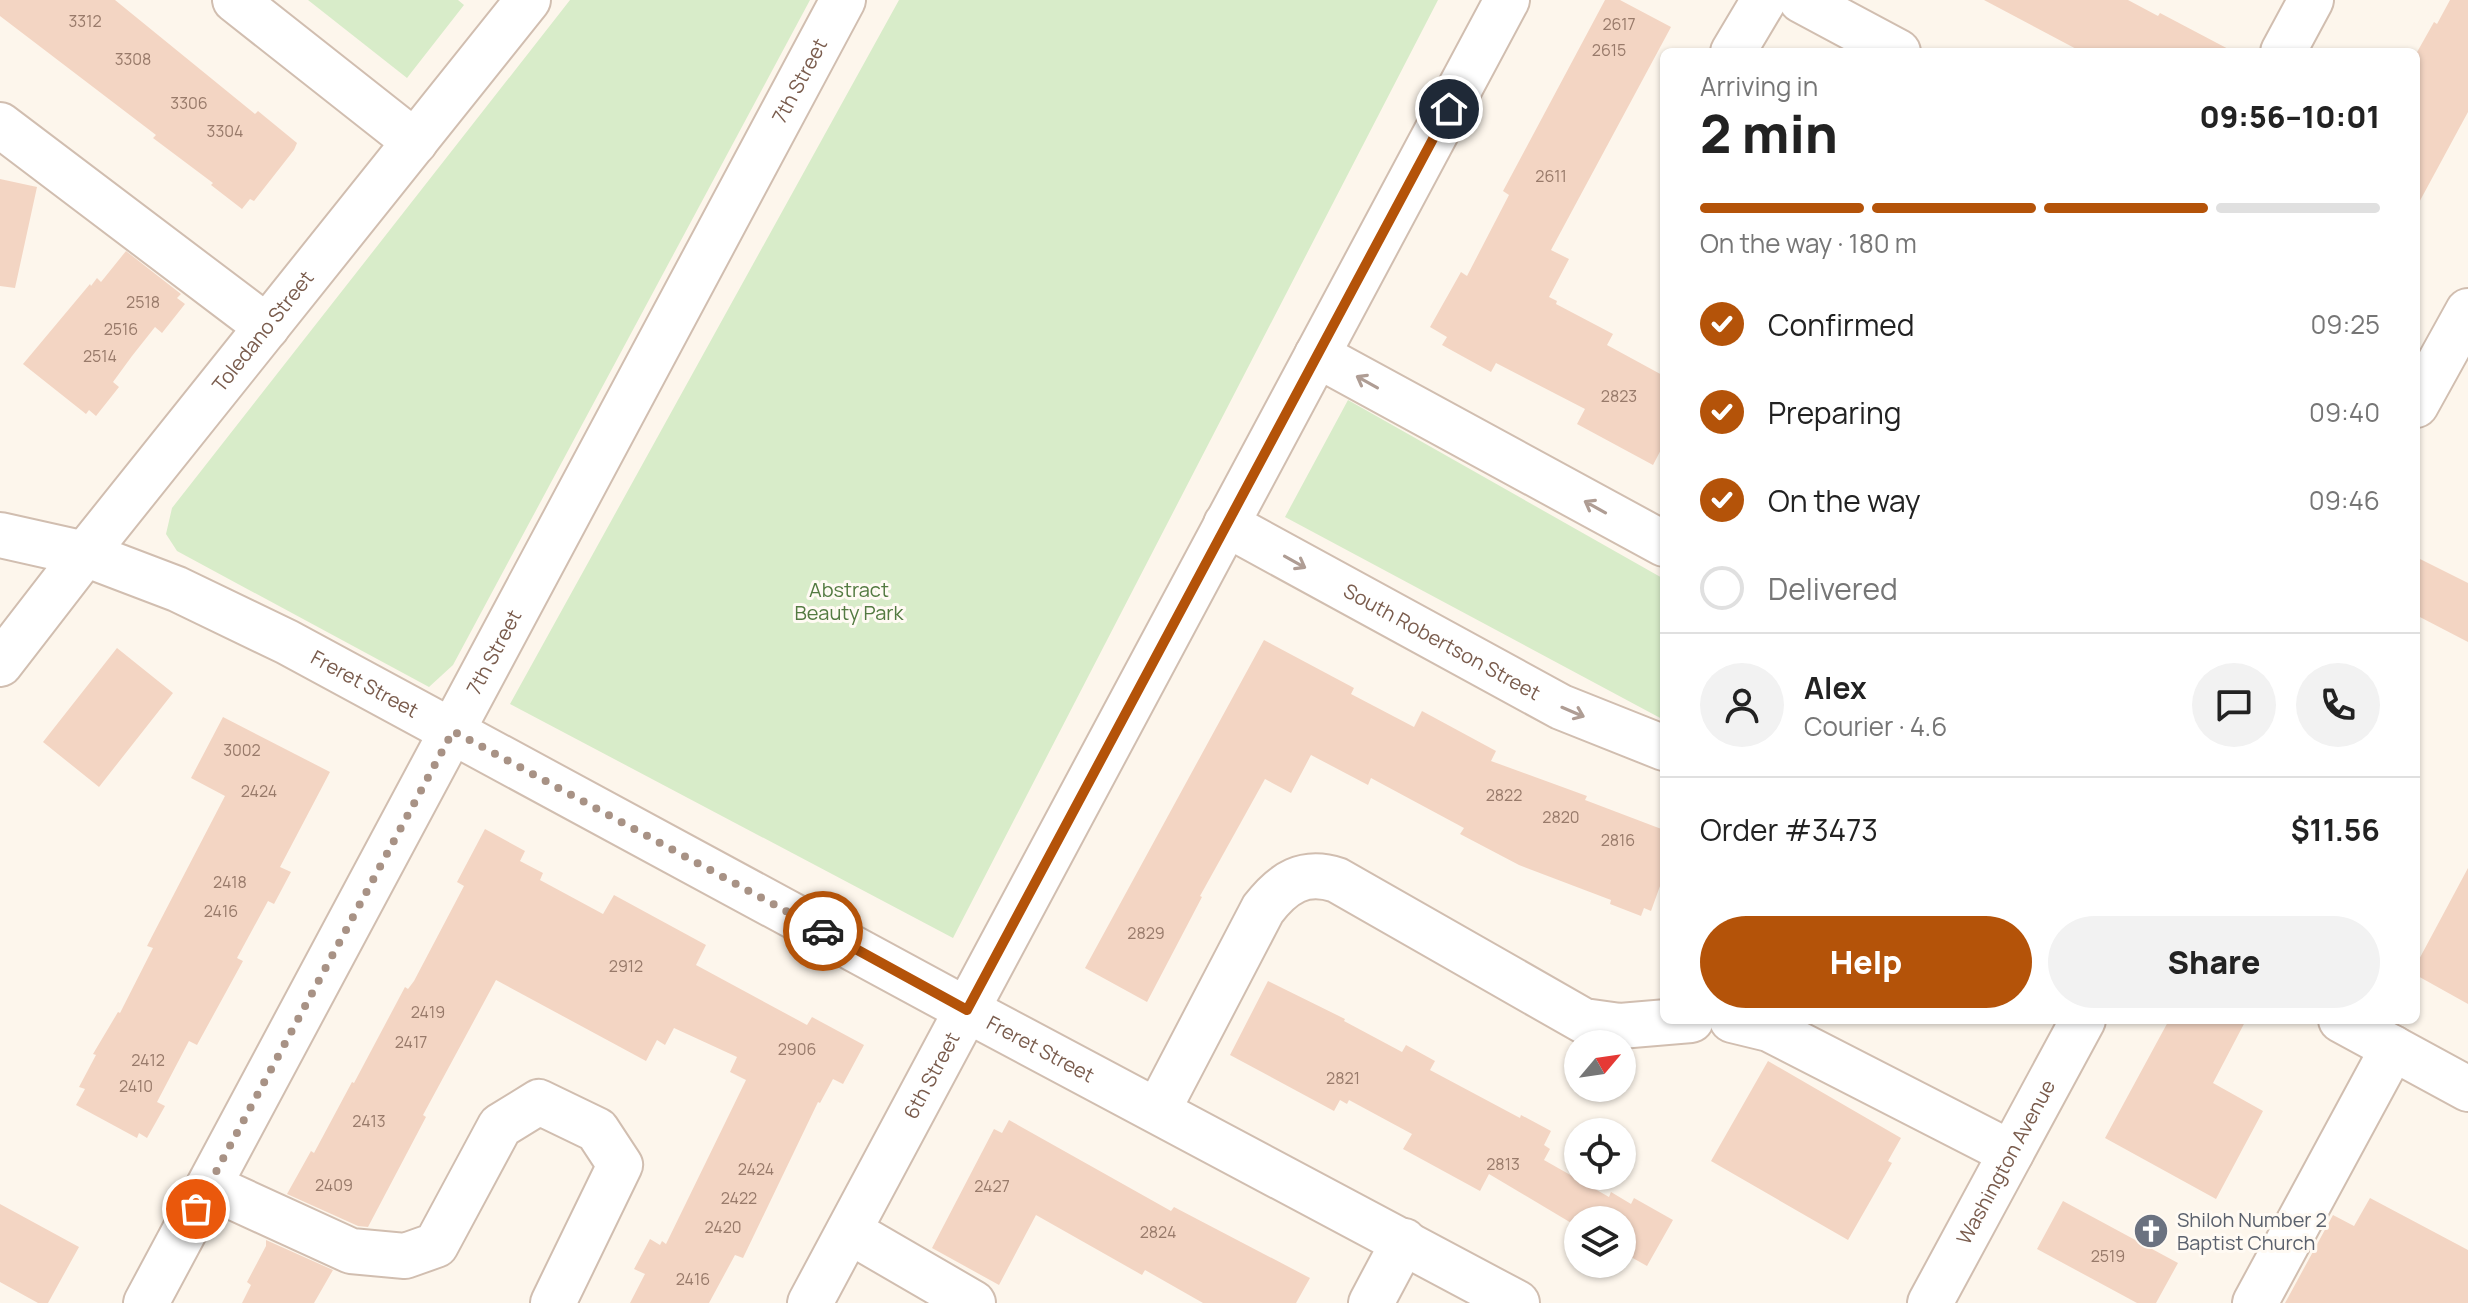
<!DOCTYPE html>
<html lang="en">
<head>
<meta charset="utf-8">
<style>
  body { margin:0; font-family:Manrope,sans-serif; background:#f2f2f2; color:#222; height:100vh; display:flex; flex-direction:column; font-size:30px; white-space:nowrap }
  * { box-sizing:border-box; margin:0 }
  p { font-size:26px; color:#767676 }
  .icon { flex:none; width:44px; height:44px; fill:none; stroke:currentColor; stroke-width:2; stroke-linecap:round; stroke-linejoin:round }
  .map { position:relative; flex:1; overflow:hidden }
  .sheet { position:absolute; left:1660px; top:48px; width:760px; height:976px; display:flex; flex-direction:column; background:#fff; border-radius:12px; box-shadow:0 2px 6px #0004 }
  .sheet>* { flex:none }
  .needle { width:52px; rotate:61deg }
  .buttons { position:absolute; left:1564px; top:1030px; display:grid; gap:16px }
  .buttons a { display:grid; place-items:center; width:72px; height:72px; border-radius:50%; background:#fff; box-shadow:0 2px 6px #0004; font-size:40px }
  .pin { position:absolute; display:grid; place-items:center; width:68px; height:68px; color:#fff; margin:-34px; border:4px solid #fff; border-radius:50%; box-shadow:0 2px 8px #0007 }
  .courier { position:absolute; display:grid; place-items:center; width:80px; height:80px; margin:-40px; border:6px solid #b45309; border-radius:50%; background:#fff; color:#222; box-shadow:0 2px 10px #0007 }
  .overview em { font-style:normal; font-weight:800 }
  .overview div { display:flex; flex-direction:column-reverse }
  .overview { display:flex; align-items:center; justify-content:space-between; height:136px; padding:0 40px }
  h1 { font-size:52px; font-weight:800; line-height:60px }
  .bar { display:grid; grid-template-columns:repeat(4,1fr); gap:12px 8px; align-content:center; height:96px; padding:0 40px }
  .bar i { height:10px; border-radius:6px; background:#e0e0e0 }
  .bar .on { background:#b45309 }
  .bar p { grid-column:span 4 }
  .line { display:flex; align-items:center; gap:20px; padding:0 40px; border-top:2px solid #e0e0e0 }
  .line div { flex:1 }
  .round { display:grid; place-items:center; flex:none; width:84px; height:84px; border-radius:42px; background:#f2f2f2 }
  ol { padding:0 40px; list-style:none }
  li { display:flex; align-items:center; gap:24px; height:88px }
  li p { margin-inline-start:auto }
  li .icon { padding:8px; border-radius:50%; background:#b45309; color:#fff; stroke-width:4 }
  li:last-child { color:#767676 }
  li i { width:44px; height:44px; border:4px solid #e0e0e0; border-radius:50% }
  .button { display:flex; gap:16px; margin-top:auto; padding:16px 40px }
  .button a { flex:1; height:92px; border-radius:48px; background:#b45309; color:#fff; font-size:32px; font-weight:800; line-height:92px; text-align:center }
  .button a+a { background:#f2f2f2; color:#222 }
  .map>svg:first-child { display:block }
  .green { fill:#d8ecc9 }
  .building { fill:#f3d5c3 }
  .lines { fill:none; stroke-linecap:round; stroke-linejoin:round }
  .minor-casing { stroke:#d1beb0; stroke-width:48 }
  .minor { stroke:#fff; stroke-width:44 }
  .oneway { stroke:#af9d94 }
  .done { stroke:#a89285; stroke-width:8; stroke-dasharray:0 14.4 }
  .route { stroke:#b45309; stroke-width:10 }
  .labels { text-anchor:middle; stroke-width:6; stroke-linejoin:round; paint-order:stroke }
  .number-label { font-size:16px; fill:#987a6a }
  .street-label { font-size:20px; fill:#7a5c4d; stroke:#fffaf3 }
  .park-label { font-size:20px; fill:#537a41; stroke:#fffaf3 }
  .worship-label { font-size:20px; fill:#5b616d; stroke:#fffaf3; text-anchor:start }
</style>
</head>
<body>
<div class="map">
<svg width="2468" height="1303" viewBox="0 0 2468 1303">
  <rect width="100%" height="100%" fill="#fdf6ec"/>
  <path class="green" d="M308,0H458L464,5L407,78Z
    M570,0H810L453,665L429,687L177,551L166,534L172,508Z
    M899,0H1438L953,938L510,704Z
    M1348,400L1664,579V720L1285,517Z"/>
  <path class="building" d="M0,0H115L255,114L258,111L297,143L294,150L254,201L250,199L242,209L211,185L213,183L153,138L156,135L0,16Z
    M1605,0H1620L1671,27L1551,250L1569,259L1549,297L1557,301L1556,304L1613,334L1607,345L1664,376V444L1653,465L1577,424L1585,409L1496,363L1491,372L1442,345L1447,337L1430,327L1461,272L1467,276L1509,195L1503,191Z
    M1984,0H2128L2158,16L2160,13L2234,52H2082Z
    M2450,0H2468V112L2416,208V54L2434,22L2437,24Z
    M0,179L37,187L15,288L0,286Z
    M126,251L181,294L177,298L185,304L162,333L155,327L132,356L113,382L119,387L96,416L89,410L86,414L23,364L90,284L91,286L97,278L101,282Z
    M2416,557L2468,583V642L2416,615Z
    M1264,640L1354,688L1351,694L1414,727L1422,711L1496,751L1491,761L1587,796L1585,800L1664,830V875L1651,911L1644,908L1641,916L1610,904L1611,900L1519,865L1460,834L1464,828L1371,778L1368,785L1311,755L1291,793L1265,779L1200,896L1202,897L1147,1002L1085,968Z
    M117,648L173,693L99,787L43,742Z
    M223,717L330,772L280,867L291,872L274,904L268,901L237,958L243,961L197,1045L189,1041L157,1102L165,1106L147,1138L139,1133L137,1138L76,1105L85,1089L79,1087L96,1055L93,1054L118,1012L120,1013L153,948L147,946L225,796L191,778Z
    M485,829L525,851L520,861L543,873L540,880L603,914L614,895L706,945L696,965L807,1025L812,1017L864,1045L843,1084L833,1079L820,1103L818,1102L743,1258L735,1255L709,1303H630L645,1274L634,1269L650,1239L660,1245L662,1241L666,1244L746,1080L730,1072L737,1057L674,1028L665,1045L657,1040L646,1061L496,980L423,1115L426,1117L368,1227L358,1226L287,1194L311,1151L314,1153L352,1082L354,1083L405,987L408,989L414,981L464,886L457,882Z
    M2468,868V1004L2416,975V965Z
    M1268,981L1345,1019L1344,1021L1402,1052L1406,1045L1435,1061L1430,1070L1520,1118L1521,1115L1551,1131L1544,1145L1550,1149L1544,1160L1609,1197L1611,1192L1631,1204L1634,1198L1673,1220L1647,1266L1622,1252V1220H1578V1227L1489,1174L1480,1191L1403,1149L1412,1134L1349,1100L1347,1104L1340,1100L1334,1111L1230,1055Z
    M2169,1020H2246L2213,1083L2263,1111L2216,1199L2105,1138Z
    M1768,1061L1901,1138L1888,1161L1892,1163L1848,1240L1711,1161Z
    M1009,1120L1171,1211L1174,1207L1310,1278L1296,1303H1203L1145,1270L1142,1275L1036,1215L999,1285L932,1248L994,1129L1002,1133Z
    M2370,1198L2468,1250V1303H2285L2333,1215L2354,1226Z
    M2063,1201L2178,1263L2156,1303H2137L2037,1249Z
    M0,1204L79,1247L48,1303H38L0,1282Z
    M266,1240L333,1270L314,1303H242L251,1285L247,1282L266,1246Z"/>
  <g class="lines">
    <g class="minor-casing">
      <g id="minor">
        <path d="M235,0L415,142"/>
        <path d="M1801,0L1898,52"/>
        <path d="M1733,52L1764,0"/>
        <path d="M2283,52L2311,0"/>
        <path d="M0,125L267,327"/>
        <path d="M1317,355L1664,544"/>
        <path d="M2416,405L2468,311"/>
        <path id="s1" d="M1226,524L1561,707L1664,748"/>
        <path id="s2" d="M0,535L85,554L177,589L287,642L967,1010L1517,1303"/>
        <path id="s3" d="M0,664L85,554L528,0"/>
        <path d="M1732,1020L1769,1029L2011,1153"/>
        <path d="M2341,1020L2468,1089"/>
        <path d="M1158,1110L1263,909C1283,883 1304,869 1337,880L1584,1021L1620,1026L1691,1020"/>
        <path d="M209,1186L351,1251L405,1256L436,1245L500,1126L539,1102L597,1130L620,1165L553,1303"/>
        <path d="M849,1231L973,1303"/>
        <path id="s4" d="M146,1303L843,0"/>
        <path id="s5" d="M810,1303L1507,0"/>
        <path d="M1371,1303L1404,1241"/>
        <path id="s6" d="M1930,1303L2083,1020"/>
        <path d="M2255,1303L2393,1048"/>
      </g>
    </g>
    <use href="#minor" class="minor"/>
  </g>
  <defs><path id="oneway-shaft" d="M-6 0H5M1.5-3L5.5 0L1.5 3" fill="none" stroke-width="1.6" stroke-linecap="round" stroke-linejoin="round" transform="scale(2)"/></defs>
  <g class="oneway">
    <use href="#oneway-shaft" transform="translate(1367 382) rotate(-151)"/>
    <use href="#oneway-shaft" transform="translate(1595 507) rotate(-151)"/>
    <use href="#oneway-shaft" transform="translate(1295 562) rotate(29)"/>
    <use href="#oneway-shaft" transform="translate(1573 712) rotate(23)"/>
  </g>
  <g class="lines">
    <path class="done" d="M196,1209L453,731L823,931"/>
    <path class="route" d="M823,931L967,1010L1449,109"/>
  </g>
  <defs>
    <g id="church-disc" transform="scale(1.8)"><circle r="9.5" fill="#6b7280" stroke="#fffaf3"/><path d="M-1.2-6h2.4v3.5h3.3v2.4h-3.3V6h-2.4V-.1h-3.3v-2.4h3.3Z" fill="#fff"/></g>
  </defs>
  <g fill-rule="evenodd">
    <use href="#church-disc" x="2151" y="1231"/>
  </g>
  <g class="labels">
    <g class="number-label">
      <text x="85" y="27">3312</text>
      <text x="1619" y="30">2617</text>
      <text x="1609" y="56">2615</text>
      <text x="133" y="65">3308</text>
      <text x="189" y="109">3306</text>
      <text x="225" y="137">3304</text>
      <text x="1551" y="182">2611</text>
      <text x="143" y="308">2518</text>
      <text x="121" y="335">2516</text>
      <text x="100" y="362">2514</text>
      <text x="1619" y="402">2823</text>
      <text x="242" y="756">3002</text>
      <text x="259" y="797">2424</text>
      <text x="1504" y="801">2822</text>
      <text x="1561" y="823">2820</text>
      <text x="1618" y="846">2816</text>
      <text x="230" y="888">2418</text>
      <text x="221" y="917">2416</text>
      <text x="1146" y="939">2829</text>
      <text x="626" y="972">2912</text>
      <text x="428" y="1018">2419</text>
      <text x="411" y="1048">2417</text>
      <text x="797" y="1055">2906</text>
      <text x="148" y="1066">2412</text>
      <text x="1343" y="1084">2821</text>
      <text x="136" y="1092">2410</text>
      <text x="369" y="1127">2413</text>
      <text x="1503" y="1170">2813</text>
      <text x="756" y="1175">2424</text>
      <text x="334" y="1191">2409</text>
      <text x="992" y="1192">2427</text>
      <text x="739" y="1204">2422</text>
      <text x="723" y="1233">2420</text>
      <text x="1158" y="1238">2824</text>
      <text x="2108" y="1262">2519</text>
      <text x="693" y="1285">2416</text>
    </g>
    <g class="street-label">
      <text dy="7" stroke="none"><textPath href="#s4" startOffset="1386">7th Street</textPath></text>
      <text dy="7" stroke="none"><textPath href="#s3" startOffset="424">Toledano Street</textPath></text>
      <text dy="7" stroke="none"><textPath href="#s1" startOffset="246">South Robertson Street</textPath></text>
      <text dy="7" stroke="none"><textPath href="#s4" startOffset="738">7th Street</textPath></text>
      <text dy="7" stroke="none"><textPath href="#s2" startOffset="396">Freret Street</textPath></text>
      <text dy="7" stroke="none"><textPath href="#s2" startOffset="1164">Freret Street</textPath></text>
      <text dy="7" stroke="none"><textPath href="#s5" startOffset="258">6th Street</textPath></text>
      <text dy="7" stroke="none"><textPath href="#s6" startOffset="160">Washington Avenue</textPath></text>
    </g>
    <g class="park-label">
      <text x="849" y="597">Abstract<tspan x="849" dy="23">Beauty Park</tspan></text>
    </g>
    <g class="worship-label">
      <text x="2177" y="1227">Shiloh Number 2<tspan x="2177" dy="23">Baptist Church</tspan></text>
    </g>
  </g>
</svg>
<div class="buttons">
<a><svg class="needle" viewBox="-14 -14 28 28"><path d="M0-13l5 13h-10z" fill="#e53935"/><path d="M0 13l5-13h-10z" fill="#767676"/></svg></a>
<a><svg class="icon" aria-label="locate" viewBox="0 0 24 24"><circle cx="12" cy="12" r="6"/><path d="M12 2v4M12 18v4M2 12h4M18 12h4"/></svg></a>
<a><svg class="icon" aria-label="layers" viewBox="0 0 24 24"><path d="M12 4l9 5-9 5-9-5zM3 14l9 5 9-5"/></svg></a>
</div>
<div class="pin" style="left:196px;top:1209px;background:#ea580c"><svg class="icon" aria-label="bag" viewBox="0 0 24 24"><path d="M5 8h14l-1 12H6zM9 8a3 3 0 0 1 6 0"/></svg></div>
<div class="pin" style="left:1449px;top:109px;background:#1f2937"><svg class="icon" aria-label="home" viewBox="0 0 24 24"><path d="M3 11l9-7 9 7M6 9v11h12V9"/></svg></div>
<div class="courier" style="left:823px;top:931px"><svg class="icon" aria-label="car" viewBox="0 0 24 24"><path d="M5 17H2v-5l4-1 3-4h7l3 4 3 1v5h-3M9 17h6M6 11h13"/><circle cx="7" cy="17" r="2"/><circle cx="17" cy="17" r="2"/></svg></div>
<section class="sheet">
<div class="overview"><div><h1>2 min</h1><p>Arriving in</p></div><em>09:56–10:01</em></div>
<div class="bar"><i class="on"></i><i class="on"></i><i class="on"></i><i></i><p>On the way · 180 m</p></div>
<ol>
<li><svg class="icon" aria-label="check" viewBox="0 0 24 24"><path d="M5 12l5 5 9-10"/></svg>Confirmed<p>09:25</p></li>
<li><svg class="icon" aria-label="check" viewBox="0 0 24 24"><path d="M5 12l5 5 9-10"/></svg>Preparing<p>09:40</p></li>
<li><svg class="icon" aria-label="check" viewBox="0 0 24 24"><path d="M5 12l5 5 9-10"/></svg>On the way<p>09:46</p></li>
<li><i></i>Delivered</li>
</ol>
<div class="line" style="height:144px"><a class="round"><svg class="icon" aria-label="person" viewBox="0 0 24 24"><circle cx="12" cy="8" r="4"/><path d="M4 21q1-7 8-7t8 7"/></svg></a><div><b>Alex</b><p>Courier · 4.6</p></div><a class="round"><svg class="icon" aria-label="chat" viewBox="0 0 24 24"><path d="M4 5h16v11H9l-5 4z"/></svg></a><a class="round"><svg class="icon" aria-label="phone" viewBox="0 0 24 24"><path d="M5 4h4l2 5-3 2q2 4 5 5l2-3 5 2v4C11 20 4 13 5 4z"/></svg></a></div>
<div class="line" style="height:104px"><div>Order #3473</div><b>$11.56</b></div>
<div class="button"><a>Help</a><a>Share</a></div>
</section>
</div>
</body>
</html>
